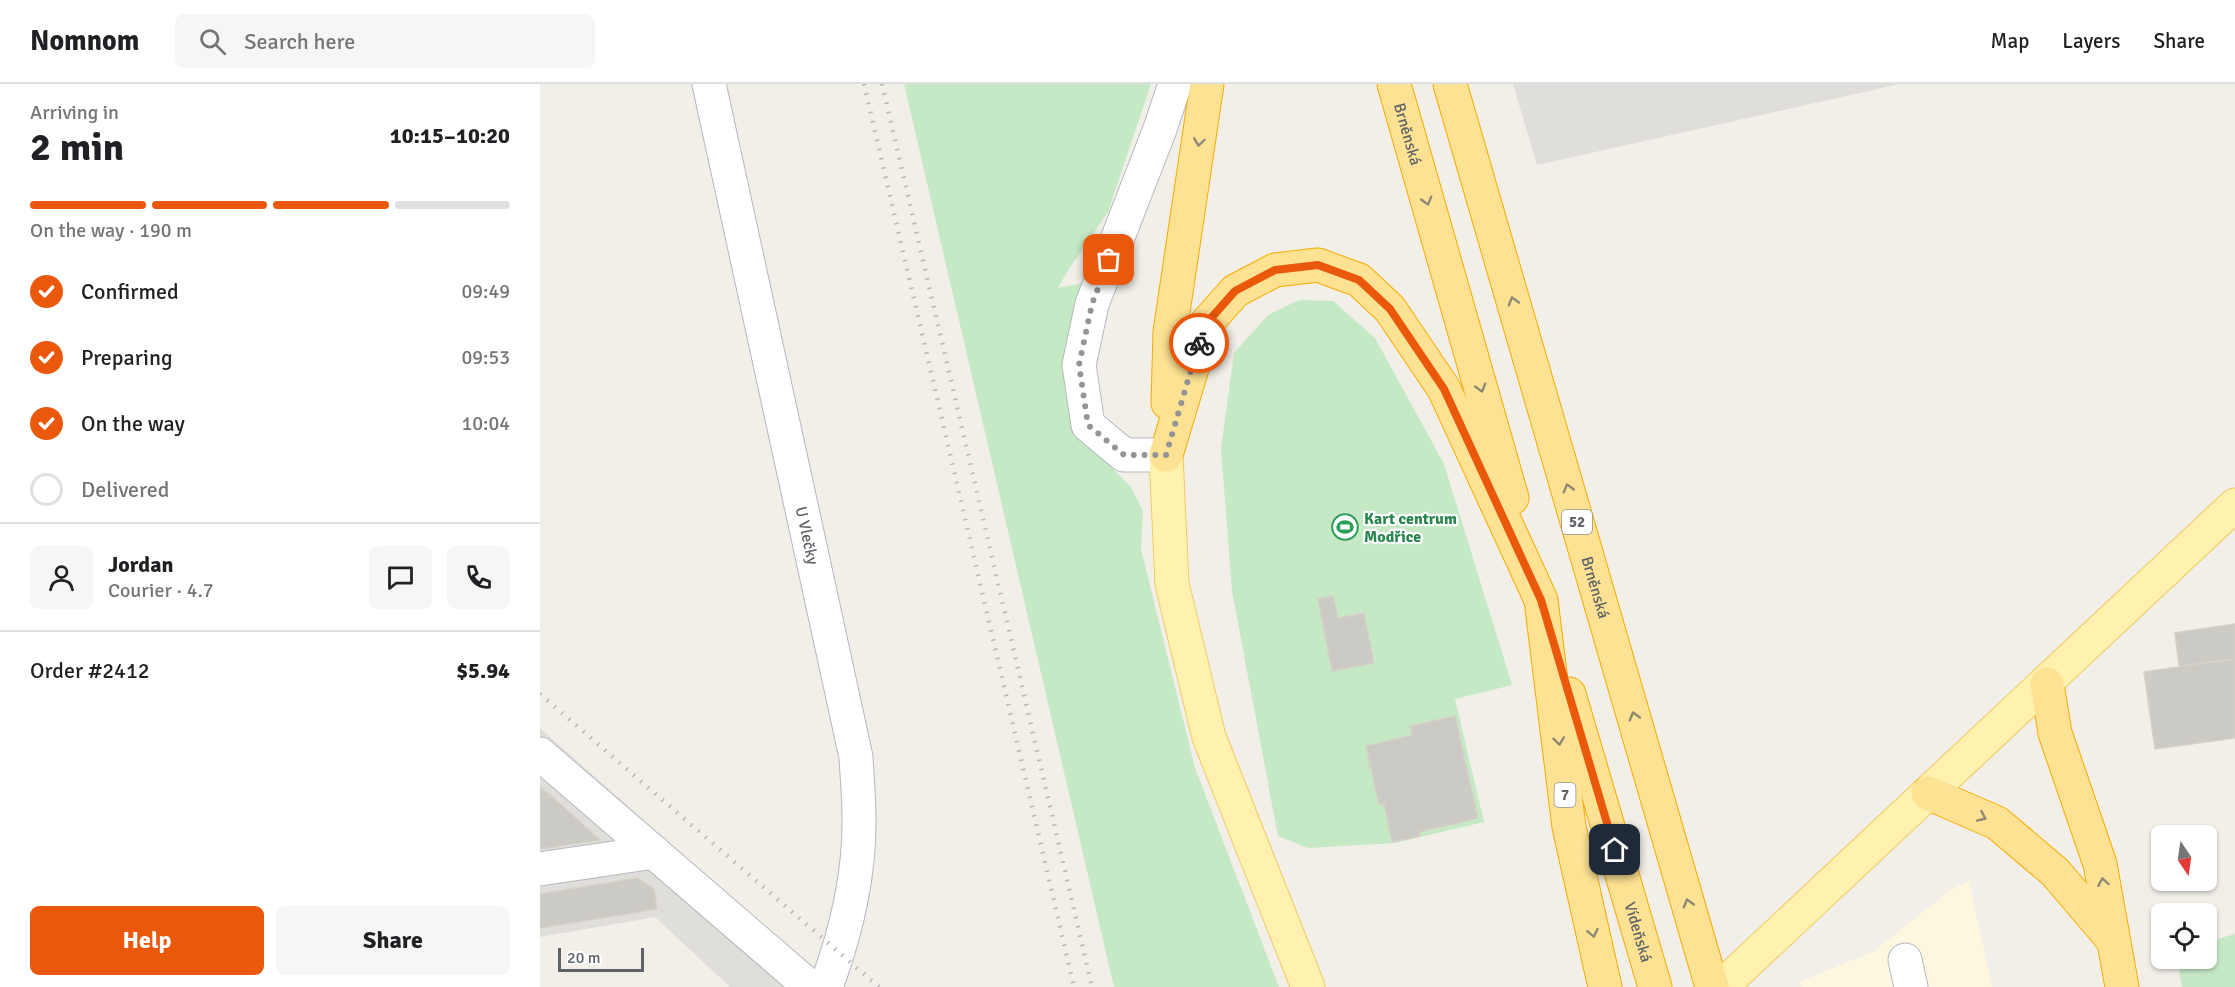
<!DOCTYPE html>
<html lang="en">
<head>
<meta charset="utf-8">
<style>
  body { margin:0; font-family:Signika,sans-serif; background:#f6f6f6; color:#202124; height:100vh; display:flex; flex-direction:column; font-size:22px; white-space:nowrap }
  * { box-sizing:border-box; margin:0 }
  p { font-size:20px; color:#757577 }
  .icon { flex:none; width:33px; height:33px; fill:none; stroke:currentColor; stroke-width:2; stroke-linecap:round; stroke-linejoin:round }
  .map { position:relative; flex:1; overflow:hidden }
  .panel { display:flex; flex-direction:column; background:#fff; width:540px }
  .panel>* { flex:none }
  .needle { width:39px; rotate:167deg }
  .buttons { position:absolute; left:1611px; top:741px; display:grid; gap:12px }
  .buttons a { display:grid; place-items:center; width:66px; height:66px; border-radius:9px; background:#fff; box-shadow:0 2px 4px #0004; font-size:30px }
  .scale { position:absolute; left:18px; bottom:15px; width:86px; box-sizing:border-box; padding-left:6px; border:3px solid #5f6368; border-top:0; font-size:16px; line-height:21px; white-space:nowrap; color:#5f6368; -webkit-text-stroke:4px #fff; paint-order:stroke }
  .pin { position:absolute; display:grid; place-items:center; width:51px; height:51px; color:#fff; margin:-26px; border-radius:12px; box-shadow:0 3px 9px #0006 }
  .courier { position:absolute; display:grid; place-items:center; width:60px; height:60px; margin:-30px; border:4px solid #ea580c; border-radius:50%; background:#fff; color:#222; box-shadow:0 2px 8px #0007 }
  .head em { font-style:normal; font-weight:700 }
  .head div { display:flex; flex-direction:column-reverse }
  .head { display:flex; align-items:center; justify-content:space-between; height:102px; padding:0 30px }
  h1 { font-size:39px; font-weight:700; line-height:45px }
  .bar { display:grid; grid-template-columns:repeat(4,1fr); gap:9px 6px; align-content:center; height:72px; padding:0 30px }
  .bar i { height:8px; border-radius:4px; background:#e0e0e0 }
  .bar .selected { background:#ea580c }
  .bar p { grid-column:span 4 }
  .line { display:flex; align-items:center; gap:15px; padding:0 30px; border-top:2px solid #e0e0e0 }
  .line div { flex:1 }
  .round { display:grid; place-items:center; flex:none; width:63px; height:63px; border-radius:9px; background:#f6f6f6 }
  ol { padding:0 30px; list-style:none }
  li { display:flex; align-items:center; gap:18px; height:66px }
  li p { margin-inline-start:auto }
  li .icon { padding:6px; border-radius:50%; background:#ea580c; color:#fff; stroke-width:4 }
  li:last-child { color:#757577 }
  li i { width:33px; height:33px; border:3px solid #e0e0e0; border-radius:50% }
  .action { display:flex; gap:12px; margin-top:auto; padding:12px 30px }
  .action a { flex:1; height:69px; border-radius:9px; background:#ea580c; color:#fff; font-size:24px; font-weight:700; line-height:69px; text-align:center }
  .action a+a { background:#f6f6f6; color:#202124 }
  header { display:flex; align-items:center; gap:36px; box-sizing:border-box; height:84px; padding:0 30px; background:#fff; border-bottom:2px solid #e0e0e0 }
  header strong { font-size:28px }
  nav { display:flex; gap:33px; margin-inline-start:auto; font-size:21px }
  .search { width:420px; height:54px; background:#f6f6f6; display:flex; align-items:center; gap:15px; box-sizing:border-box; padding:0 21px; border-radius:9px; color:#757577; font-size:22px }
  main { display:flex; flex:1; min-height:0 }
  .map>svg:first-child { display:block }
  .commercial { fill:#fef7e0 }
  .industrial { fill:#e0deda }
  .green { fill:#c5e8c5 }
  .building { fill:#cccac5; stroke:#d6d1c6; stroke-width:1.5 }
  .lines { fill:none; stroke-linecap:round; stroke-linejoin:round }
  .minor-casing { stroke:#b5b8bc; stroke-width:35 }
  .major-casing { stroke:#f2c960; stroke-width:35 }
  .highway-casing { stroke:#f9ab00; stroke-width:35 }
  .minor { stroke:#fff; stroke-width:33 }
  .major { stroke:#fff2af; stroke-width:33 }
  .highway { stroke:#fde293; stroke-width:33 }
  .rail { stroke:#b6b7b8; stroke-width:4.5; stroke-dasharray:1.5 8; stroke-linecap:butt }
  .oneway { stroke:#8e8975 }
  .done { stroke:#929495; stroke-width:6; stroke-dasharray:0 10.8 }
  .route { stroke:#ea580c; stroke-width:8 }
  .labels { text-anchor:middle; stroke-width:4.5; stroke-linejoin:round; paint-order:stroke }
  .shield { fill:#fff; stroke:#8f9295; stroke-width:1.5 }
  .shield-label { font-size:15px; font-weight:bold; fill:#5f6368 }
  .street-label { font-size:16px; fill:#5f6368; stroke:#fff }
  .leisure-label { font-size:16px; font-weight:bold; fill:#27864d; stroke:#fff; text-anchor:start }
</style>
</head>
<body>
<header>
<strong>Nomnom</strong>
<div class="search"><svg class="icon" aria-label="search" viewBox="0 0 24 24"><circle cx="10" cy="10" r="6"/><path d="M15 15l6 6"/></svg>Search here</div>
<nav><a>Map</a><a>Layers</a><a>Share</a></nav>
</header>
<main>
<section class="panel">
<div class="head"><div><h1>2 min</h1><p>Arriving in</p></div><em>10:15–10:20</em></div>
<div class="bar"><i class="selected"></i><i class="selected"></i><i class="selected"></i><i></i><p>On the way · 190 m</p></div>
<ol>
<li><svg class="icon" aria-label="check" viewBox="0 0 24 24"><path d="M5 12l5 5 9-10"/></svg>Confirmed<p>09:49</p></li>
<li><svg class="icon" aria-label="check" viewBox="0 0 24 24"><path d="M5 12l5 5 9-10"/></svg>Preparing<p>09:53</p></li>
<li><svg class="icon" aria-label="check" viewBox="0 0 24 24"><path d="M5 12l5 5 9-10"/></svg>On the way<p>10:04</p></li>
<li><i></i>Delivered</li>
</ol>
<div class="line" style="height:108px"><a class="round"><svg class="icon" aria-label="person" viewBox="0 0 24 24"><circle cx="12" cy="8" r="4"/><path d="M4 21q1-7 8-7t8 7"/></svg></a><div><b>Jordan</b><p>Courier · 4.7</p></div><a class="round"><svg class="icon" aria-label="chat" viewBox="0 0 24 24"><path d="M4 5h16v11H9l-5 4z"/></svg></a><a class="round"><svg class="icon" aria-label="phone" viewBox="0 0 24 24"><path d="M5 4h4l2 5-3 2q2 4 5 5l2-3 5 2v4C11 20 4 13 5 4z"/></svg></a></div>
<div class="line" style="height:78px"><div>Order #2412</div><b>$5.94</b></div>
<div class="action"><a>Help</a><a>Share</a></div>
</section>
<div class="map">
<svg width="1695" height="903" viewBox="0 0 1695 903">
  <rect width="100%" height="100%" fill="#f1efe8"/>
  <path class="commercial" d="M1429,797L1452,903H1261L1259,898L1333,868L1412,805Z"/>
  <path class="industrial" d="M973,0H1360L997,81Z
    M0,644L273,887L265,903H190L115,833L0,853Z"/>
  <path class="green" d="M364,0H611L568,128L527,188L518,204L553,197L554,366L591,403L603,427L601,465L655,684L739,903H574Z
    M759,216L793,217L835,254L904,380L972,601L915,615L944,738L855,759L768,764L738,752L692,507L681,365L694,269L728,231Z
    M1695,850V903H1642L1637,875L1666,874L1667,858Z"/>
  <path class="building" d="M793,512L798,534L824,529L834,579L792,587L778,515Z
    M1695,540V575L1639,582L1635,549Z
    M1695,575V654L1615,665L1604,588Z
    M915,632L938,734L879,748L880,752L852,758L844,720L839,721L831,684H828V682L830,681L826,662L872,651L870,642Z
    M0,703L11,712L0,714Z
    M11,712L60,756L0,765V714Z
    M97,794L114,805L117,825L0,844V810Z"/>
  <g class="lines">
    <g class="minor-casing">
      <g id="minor">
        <path id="s1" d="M169,0L316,673C317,693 319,713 319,733C320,791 306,849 286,903"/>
        <path d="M626,371H584L548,341L539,281L552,220L620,45L635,0"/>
        <path d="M0,670L270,903"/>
        <path d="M0,785L114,768"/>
        <path d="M1365,876L1371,903"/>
      </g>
    </g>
    <g class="major-casing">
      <path id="major" d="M626,371L632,500L669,653L768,903
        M1181,903L1695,421"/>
    </g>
    <g class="highway-casing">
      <g id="highway">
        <path id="s2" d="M854,0L972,414"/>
        <path id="s3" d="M910,0L1172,903"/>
        <path d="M628,319L630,248L667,0"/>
        <path d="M626,371L665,241L695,207L735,186L778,181L819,196L850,225L904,305L1001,516L1029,743L1065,903"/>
        <path d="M1507,600L1515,649L1560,780L1582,903"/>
        <path id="s4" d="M1029,610L1115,903"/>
        <path d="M1388,709L1457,739L1515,788L1572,855"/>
      </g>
    </g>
    <use href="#minor" class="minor"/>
    <use href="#major" class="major"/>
    <use href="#highway" class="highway"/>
    <path class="rail" d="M324,0L534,903
      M342,0L552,903
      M0,610L339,903"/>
  </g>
  <defs><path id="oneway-chevron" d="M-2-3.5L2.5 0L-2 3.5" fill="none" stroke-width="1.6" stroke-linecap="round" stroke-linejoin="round" transform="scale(1.5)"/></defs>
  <g class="oneway">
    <use href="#oneway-chevron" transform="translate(659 58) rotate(98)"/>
    <use href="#oneway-chevron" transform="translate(887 117) rotate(74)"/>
    <use href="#oneway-chevron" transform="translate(973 217) rotate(-106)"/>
    <use href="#oneway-chevron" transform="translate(941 304) rotate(74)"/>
    <use href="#oneway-chevron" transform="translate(1028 404) rotate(-106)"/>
    <use href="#oneway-chevron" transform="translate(1094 632) rotate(-106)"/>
    <use href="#oneway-chevron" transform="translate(1019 657) rotate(83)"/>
    <use href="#oneway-chevron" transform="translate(1442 733) rotate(23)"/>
    <use href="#oneway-chevron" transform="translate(1563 798) rotate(-100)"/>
    <use href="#oneway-chevron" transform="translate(1148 819) rotate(-106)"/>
    <use href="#oneway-chevron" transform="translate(1053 849) rotate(78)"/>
  </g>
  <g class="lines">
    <path class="done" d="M569,176L552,220L539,281L548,341L584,371H626L659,259"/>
    <path class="route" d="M659,259L665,241L695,207L735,186L778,181L819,196L850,225L904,305L1001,516L1075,766"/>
  </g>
  <defs>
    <g id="stadium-ring" transform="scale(1.35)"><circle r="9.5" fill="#fff" stroke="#2e9e5b" stroke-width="1.5"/><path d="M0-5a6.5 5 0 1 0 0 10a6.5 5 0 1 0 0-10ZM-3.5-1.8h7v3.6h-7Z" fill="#2e9e5b"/></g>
  </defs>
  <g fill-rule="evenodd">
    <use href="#stadium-ring" x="805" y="443"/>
  </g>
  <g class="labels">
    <g class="shield">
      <rect x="1022" y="426" width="30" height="24" rx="4.5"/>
      <rect x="1014.5" y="699" width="21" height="24" rx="4.5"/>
    </g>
    <g class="shield-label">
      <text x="1037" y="443">52</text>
      <text x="1025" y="716">7</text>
    </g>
    <g class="street-label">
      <text dy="6" stroke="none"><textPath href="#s2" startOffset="52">Brněnská</textPath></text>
      <text dy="6" stroke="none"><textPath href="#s1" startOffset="462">U Vlečky</textPath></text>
      <text dy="6" stroke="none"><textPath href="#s3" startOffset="524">Brněnská</textPath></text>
      <text dy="6" stroke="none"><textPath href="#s4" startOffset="248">Vídeňská</textPath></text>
    </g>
    <g class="leisure-label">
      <text x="824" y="440">Kart centrum<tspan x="824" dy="18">Modřice</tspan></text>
    </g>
  </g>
</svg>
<div class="buttons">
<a><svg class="needle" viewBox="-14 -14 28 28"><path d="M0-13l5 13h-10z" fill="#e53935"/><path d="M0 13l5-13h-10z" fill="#757577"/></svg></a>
<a><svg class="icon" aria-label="locate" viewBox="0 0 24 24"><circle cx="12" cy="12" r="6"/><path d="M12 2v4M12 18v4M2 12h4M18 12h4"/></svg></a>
</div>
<div class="scale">20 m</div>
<div class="pin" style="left:569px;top:176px;background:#ea580c"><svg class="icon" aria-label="bag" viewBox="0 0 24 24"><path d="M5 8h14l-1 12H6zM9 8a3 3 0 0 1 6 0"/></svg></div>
<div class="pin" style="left:1075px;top:766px;background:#1f2937"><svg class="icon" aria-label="home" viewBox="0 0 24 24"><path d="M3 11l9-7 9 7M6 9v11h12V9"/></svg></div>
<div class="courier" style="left:659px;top:259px"><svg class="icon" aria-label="bike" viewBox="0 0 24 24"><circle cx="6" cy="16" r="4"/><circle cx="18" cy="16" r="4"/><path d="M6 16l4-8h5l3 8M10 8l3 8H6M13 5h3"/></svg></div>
</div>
</main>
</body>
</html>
